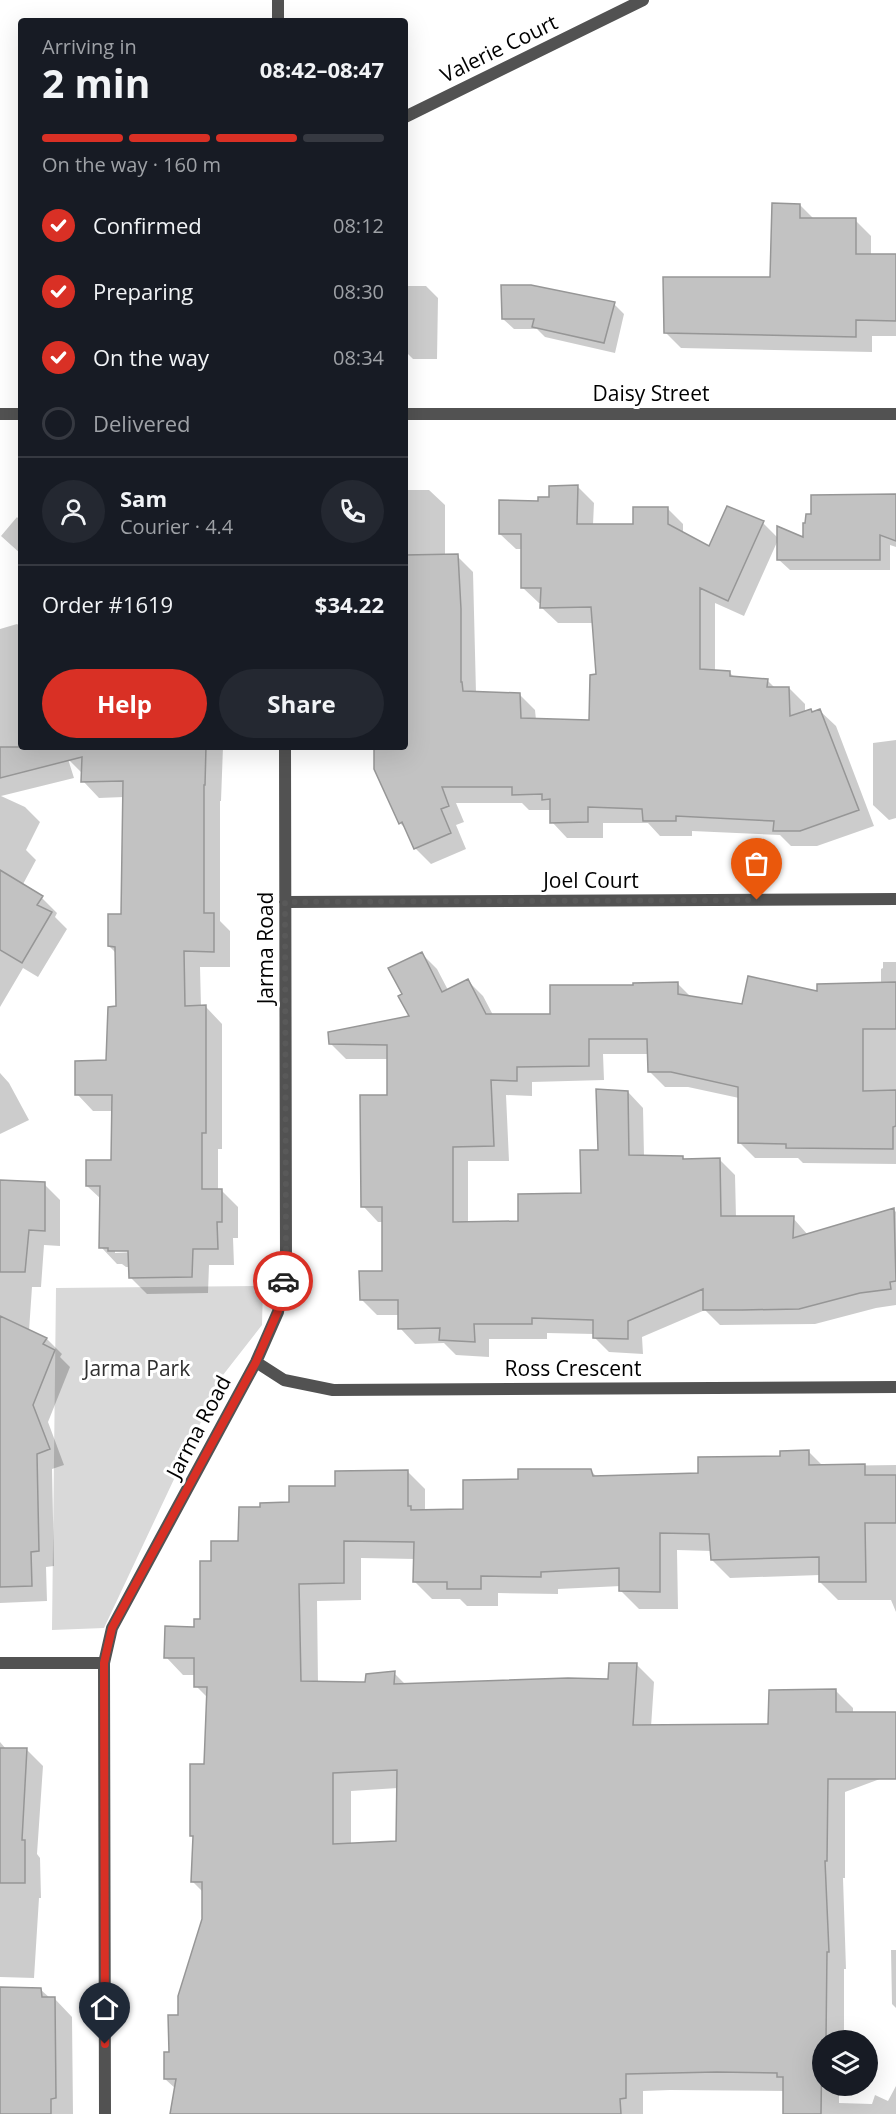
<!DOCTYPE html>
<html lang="en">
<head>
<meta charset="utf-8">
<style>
  body { margin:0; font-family:"Open Sans",sans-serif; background:#242831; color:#f1f3f6; height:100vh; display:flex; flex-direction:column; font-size:22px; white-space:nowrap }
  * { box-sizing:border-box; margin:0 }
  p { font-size:20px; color:#9ea1a6 }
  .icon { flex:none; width:33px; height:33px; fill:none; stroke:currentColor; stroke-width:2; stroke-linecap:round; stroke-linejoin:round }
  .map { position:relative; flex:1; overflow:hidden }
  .details { position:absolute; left:18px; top:18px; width:390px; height:732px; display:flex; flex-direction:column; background:#171b24; border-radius:6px; box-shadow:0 6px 24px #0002 }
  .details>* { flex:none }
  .fabs { position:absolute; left:812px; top:2030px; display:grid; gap:12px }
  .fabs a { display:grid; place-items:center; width:66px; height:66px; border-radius:50%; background:#171b24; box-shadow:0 6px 24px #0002; font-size:30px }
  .pin { position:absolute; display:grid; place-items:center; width:51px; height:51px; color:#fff; margin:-62px -26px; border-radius:50% 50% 50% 0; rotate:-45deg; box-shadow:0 0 6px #0007 }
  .pin .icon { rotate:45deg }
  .courier { position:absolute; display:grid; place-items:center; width:60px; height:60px; margin:-30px; border:4px solid #d93025; border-radius:50%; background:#fff; color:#222; box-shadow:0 2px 8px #0007 }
  .head em { font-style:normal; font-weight:700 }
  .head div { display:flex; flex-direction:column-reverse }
  .head { display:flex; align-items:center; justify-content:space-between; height:102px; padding:0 24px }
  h1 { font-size:39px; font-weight:700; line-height:45px }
  .bar { display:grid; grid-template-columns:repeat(4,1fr); gap:9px 6px; align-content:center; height:72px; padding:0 24px }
  .bar i { height:8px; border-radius:4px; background:#363941 }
  .bar .selected { background:#d93025 }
  .bar p { grid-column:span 4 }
  .line { display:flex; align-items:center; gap:15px; padding:0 24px; border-top:2px solid #363941 }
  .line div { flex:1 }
  .round { display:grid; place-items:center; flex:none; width:63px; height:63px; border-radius:32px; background:#242831 }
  ol { padding:0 24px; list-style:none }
  li { display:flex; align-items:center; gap:18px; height:66px }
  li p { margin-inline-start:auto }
  li .icon { padding:6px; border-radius:50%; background:#d93025; color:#fff; stroke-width:4 }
  li:last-child { color:#9ea1a6 }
  li i { width:33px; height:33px; border:3px solid #363941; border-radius:50% }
  .button { display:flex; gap:12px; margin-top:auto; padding:12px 24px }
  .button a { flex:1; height:69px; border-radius:36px; background:#d93025; color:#fff; font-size:24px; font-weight:700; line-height:69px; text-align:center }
  .button a+a { background:#242831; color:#f1f3f6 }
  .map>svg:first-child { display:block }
  .green { fill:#d9d9d9 }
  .shadow { fill:#0003; fill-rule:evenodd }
  .building { fill:#c2c2c2; stroke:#969696; stroke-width:1.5; fill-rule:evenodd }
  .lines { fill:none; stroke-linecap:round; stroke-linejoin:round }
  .minor { stroke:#525252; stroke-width:12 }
  .done { stroke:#595959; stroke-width:6; stroke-dasharray:0 10.8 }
  .route { stroke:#d93025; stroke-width:8 }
  .labels { text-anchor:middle; stroke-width:6; stroke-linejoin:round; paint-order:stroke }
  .street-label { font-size:21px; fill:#000; stroke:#fff }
  .park-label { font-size:21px; fill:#303030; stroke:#fff }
</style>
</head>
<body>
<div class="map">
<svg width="896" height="2114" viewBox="0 0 896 2114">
  <rect width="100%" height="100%" fill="#fff"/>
  <path class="green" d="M263,1286L262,1325L223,1375L104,1628L52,1630L56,1288Z"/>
  <path class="shadow" d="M800,205L814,219L855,220L871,236V256H896V336H872V352L681,348L665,332L772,278Z
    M405,286H426L438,298L437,359H413L405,351Z
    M614,304L624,314L615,353L545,337L537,329H514L503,319Z
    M578,487L594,503L593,525H634L667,508L683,524V534L710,548L727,508L763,523L778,538L805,539L896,496V547L890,545V570H790L778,559V540L744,616L715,603V672L730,673L735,678L767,680L775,688H789L805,704V712L813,713L820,711L836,726L874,826L817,846H791L780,835L692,831V836H660L648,823H603V838H567L552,822L551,810H529L522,803H456L464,822L456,825L466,849L431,864L415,848L406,829L400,823L375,747H405V490H429L445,505V556H457L473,572L476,693L519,694L535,710L536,720L591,721L598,676L593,623H558L542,608V603H539L523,588V549H516L500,534L540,502Z
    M17,517L21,522V554L1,536Z
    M17,624L21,627V747H223L221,801H220V921L230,931V967H200L201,1007H206L222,1024V1149H218V1190H221L238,1207V1238H233L234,1265H209L208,1293L147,1294L130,1277V1267H126L122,1264H117L101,1247V1199L87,1186L112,1161L113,1111H93L77,1094L108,1061L118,1008L116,953L109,946L122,916L124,797L99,798L83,781V774L68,759L74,778L1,796L25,807L40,822L26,850L36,860L22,886L42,898L57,913L55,917L67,929L38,977L23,968L0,1007V629ZM135,1249V1252L115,1253V1250Z
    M896,740V818L889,820L873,805V743Z
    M421,953L437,969L448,990L468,981L483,996L493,1015H552L635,986L678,984L691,997L743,1005L881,984V969L883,968V962H896V1164L803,1163L798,1158H755L739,1142V1098L688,1087H665L649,1071V1054H603L604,1080L532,1082V1096L506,1095L509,1161H468V1224L519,1223L583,1195L599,1151L628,1092L643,1108L644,1156L682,1157L685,1161L720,1160L735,1175L736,1218H793L808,1235L894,1210L896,1212V1305L876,1308L815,1324L720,1325L705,1310L642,1337L643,1354L609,1352L594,1337V1334L547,1333V1339H489V1357L456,1355L444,1343L415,1344L400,1328V1315H377L361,1299L383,1272V1222H378L363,1206L388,1097V1059H346L330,1043L411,1017L404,994Z
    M0,1073L9,1083L29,1120L0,1134Z
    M0,1181L44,1184L60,1200V1246L44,1245L41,1287H32L29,1331L47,1339L62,1354L60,1357L70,1367L48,1422L64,1465L52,1469L54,1566L46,1567L47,1601L0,1603Z
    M809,1452L823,1466L896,1465V1612L891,1600H838L820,1582V1575L730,1578L712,1560V1551L677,1550L678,1609H639L621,1591V1586L558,1589V1594L498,1593V1606H467L460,1599H432L414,1581L415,1559L361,1558V1600L317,1601L318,1683H367L394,1673L406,1685L609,1680L636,1664L654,1682L651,1727L770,1726L835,1690L853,1708V1713L896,1712V1773L845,1792V1878H843L846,1969H844V2036H819L823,2040L822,2085H839V2103L872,2104L875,2095L888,2101L896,2086V2114H785V2091L670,2090L643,2091V2114H171L176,2089L165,2079L203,1920V1892L193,1882L194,1838L191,1835L206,1766L208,1698L196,1686V1675H183L166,1657L201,1621L213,1562L240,1542L261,1508L290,1504L337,1487L407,1471L425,1489V1511H464L519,1481L590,1470L597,1477L700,1475ZM398,1788V1843L351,1845V1791Z
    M0,1742L6,1749L27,1750L43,1766L37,1854L40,1858L41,1898H39L34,1978L0,1977Z
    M891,1950H896V2008L892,2004Z
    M0,1989L41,1990L50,1998H54L72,2017L73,2114H0Z"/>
  <path class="building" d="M772,203L800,204V218H856V254H896V321L856,320V337L664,333L663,277H770Z
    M501,285H531L615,302L604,343L532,327L534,319H502Z
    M578,485L577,524H633V507H668V524L709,546L727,506L764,521L728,601L700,588V669L730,671V676L768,679L767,687H789L790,716L811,709L812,712L820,709L859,810L800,831H773L774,821L676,816V821H643L642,809L588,807V822L550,823V799L542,800V794L512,795V787H442L449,806L441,809L451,833L414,849L402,822L399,824L374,769V747H405V555L458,554L461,609V682H462L463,691L520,693L521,718L589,720L590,675L596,674L591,607L540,608L541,588H521V534H499V500L538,501V497H549V486Z
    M896,494V541L880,535V560H777V526L803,537V523H805L806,514H811V495Z
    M0,747H206L205,785H204V913H214V952L184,951L185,1006L206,1005V1133H202V1189H222V1222H217L218,1249H193L192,1277L129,1278L128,1251H108V1248H99L100,1186H86V1160H111L112,1095H75V1061L106,1060L108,1007L116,1006L115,947L108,946V914H121L123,781L81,782L82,757L0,778Z
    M0,870L43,896L37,905L52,912L22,963L0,950Z
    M422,952L442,992L468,979L486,1014H550V985H633V983L678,982V994L742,1004L748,976L817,991V984L896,982V1029H863V1091L896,1090V1126L893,1127V1149L786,1148V1144L738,1143V1087L671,1072H648L647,1039H589V1066L517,1067V1081L491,1080L494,1146L453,1147V1222L518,1221V1194L581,1193L580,1150H598L596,1089L628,1091L629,1155L683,1156V1159L720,1158L721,1216H794L793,1238L894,1208L896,1281L890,1282L891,1289L860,1293L799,1309L742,1310H703V1289L628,1321V1339L593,1338V1320L532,1318V1324H474L475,1342L439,1340L440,1328L398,1329V1300H360L359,1271H382V1207H361L360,1095H387V1045L329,1044L328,1032L409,1016L398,996L402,994L388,968Z
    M0,1180L45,1182V1231L29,1230L25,1272H0Z
    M0,1316L47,1338L43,1344L55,1350L33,1405L50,1449L37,1454L39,1551L31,1552L32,1586L0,1587Z
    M809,1450V1465L865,1464V1475H896V1523H865L866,1582H819V1557L711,1560L709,1534L660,1533V1592L619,1591V1568L541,1572V1577L481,1576V1589H447V1582H413L414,1542L344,1541V1583L299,1584L301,1681L359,1682H365L366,1674L395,1671L394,1684L568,1678L608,1679L609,1663H637L633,1725L768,1724L769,1690L836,1689V1712H896V1779H828L827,1861H825L829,1952H827L826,2040H822L821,2114H783V2077H777V2073L717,2072L626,2074V2098L620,2099L621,2114H170L176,2079H164V2052H169L168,2015H178V1996L202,1919V1882H191L193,1836H190V1764H204L207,1687H194V1658H164L165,1626L194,1627V1619H200V1561H211V1541H238L239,1507H260V1503L289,1502V1486H335V1471L408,1470V1506H411V1510L463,1509V1480L518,1479V1469H591L593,1476L698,1473V1457L780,1456V1451ZM397,1770L396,1841L333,1844V1773Z
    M0,1748H27L22,1840H25V1883H0Z
    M0,1987L41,1988L42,1997H55L56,2098L51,2099V2114H0Z"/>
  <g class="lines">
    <path class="minor" d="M278,0V21
      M405,117L643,0
      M0,414H21
      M405,414H896
      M285,902L896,899
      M256,1362L284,1380L333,1390L896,1387
      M0,1663H104
      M105,2114L104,1663L112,1628L256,1362L278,1312L286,1261L285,747"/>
  </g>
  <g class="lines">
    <path class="done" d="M283,1281L286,1261L285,902L757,900"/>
    <path class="route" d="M105,2044L104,1663L112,1628L256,1362L278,1311L283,1281"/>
  </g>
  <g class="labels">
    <g class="street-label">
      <text transform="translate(499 49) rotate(-26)" y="7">Valerie Court</text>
      <text x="651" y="401">Daisy Street</text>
      <text x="591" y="888">Joel Court</text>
      <text transform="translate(266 948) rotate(-90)" y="7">Jarma Road</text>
      <text x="573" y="1376">Ross Crescent</text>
      <text transform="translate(199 1427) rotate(-62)" y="7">Jarma Road</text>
    </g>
    <g class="park-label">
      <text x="137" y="1376">Jarma Park</text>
    </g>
  </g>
</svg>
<div class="fabs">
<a><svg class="icon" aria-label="layers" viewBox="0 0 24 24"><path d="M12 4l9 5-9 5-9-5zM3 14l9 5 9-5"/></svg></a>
</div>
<div class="pin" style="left:757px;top:900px;background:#ea580c"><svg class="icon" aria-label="bag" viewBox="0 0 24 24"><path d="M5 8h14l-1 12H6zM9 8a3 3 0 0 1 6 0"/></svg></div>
<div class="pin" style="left:105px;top:2044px;background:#1f2937"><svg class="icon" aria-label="home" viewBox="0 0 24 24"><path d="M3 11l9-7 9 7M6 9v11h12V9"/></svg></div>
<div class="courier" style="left:283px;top:1281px"><svg class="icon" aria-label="car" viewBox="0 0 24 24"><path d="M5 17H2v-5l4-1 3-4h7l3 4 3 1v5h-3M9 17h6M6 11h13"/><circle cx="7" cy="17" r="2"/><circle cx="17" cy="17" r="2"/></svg></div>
<section class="details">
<div class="head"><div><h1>2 min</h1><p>Arriving in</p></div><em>08:42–08:47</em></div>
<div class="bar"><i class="selected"></i><i class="selected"></i><i class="selected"></i><i></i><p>On the way · 160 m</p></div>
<ol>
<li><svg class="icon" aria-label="check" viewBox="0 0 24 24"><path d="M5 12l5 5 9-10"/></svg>Confirmed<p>08:12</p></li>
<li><svg class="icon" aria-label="check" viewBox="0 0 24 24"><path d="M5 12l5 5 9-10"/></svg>Preparing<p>08:30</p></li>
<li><svg class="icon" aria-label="check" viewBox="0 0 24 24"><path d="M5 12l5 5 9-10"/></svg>On the way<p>08:34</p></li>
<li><i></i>Delivered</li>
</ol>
<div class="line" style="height:108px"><a class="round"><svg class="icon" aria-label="person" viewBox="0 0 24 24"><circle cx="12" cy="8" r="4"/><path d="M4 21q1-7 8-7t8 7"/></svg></a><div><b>Sam</b><p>Courier · 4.4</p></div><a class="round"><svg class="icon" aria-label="phone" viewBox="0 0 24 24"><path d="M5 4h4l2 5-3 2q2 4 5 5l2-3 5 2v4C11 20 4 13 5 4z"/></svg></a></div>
<div class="line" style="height:78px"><div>Order #1619</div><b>$34.22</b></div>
<div class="button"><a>Help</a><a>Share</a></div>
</section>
</div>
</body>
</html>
